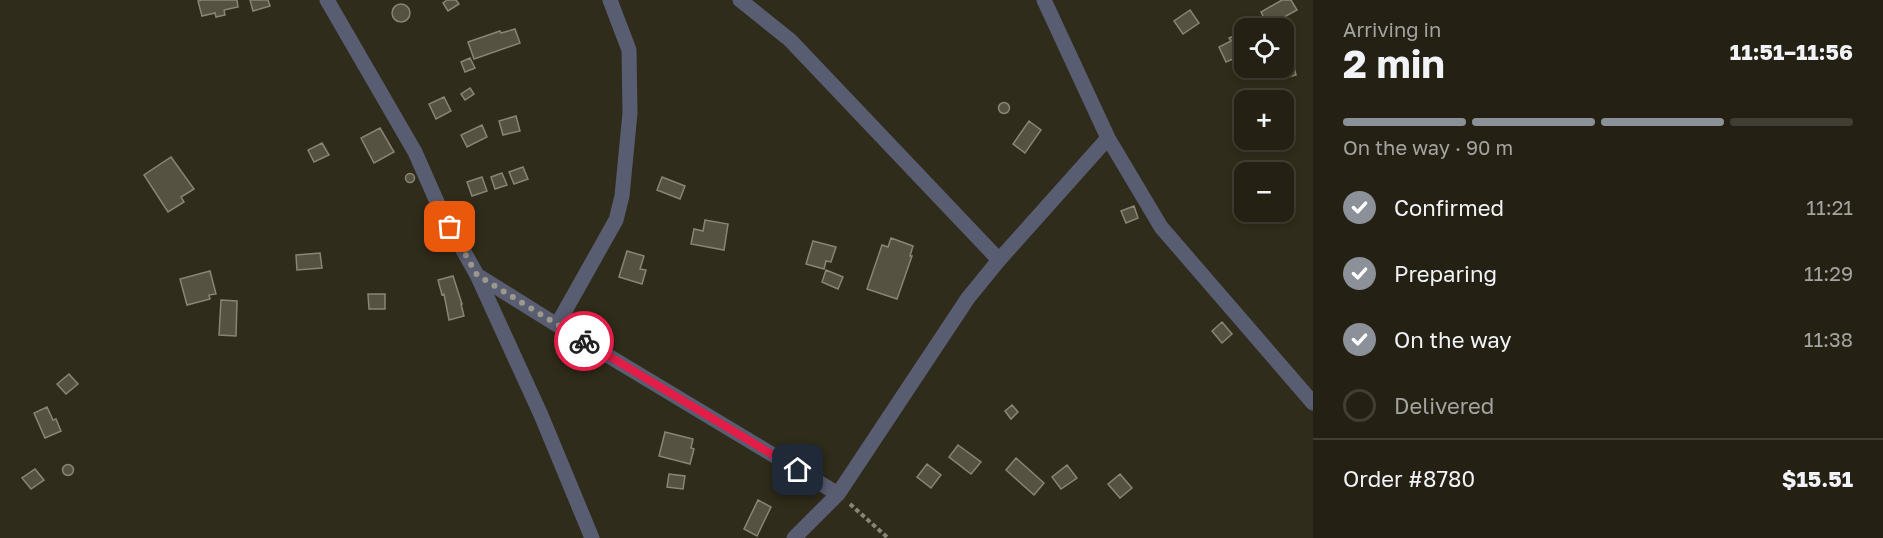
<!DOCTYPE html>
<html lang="en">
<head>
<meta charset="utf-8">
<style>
  body { margin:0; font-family:"Golos Text",sans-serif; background:#2c291d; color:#f1f3f6; height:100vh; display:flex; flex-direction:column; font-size:22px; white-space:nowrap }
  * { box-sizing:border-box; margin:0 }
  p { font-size:20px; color:#a3a3a0 }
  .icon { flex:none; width:33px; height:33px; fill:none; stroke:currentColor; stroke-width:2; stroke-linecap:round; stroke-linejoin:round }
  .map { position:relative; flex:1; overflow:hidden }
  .side { display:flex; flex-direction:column; background:#242114; width:570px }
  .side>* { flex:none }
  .fabs { position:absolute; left:1234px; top:18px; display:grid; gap:12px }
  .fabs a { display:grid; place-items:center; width:60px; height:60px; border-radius:12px; background:#242114; box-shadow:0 3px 9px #0003,0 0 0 2px #413e34; font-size:30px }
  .pin { position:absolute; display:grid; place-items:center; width:51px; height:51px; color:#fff; margin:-26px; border-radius:12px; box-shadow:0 3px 9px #0006 }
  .courier { position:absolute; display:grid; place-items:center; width:60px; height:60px; margin:-30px; border:4px solid #e11d48; border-radius:50%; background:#fff; color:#222; box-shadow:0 2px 8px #0007 }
  .head em { font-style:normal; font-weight:700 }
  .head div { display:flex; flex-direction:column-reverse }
  .head { display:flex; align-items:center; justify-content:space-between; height:102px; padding:0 30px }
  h1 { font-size:39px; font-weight:700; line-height:45px }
  .bar { display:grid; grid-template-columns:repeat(4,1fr); gap:9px 6px; align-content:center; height:72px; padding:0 30px }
  .bar i { height:8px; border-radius:4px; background:#413e34 }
  .bar .on { background:#8c9099 }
  .bar p { grid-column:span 4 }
  .line { display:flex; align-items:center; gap:15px; padding:0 30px; border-top:2px solid #413e34 }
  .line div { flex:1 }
  ol { padding:0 30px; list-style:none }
  li { display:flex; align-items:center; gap:18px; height:66px }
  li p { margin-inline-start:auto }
  li .icon { padding:6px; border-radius:50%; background:#8c9099; color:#fff; stroke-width:4 }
  li:last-child { color:#a3a3a0 }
  li i { width:33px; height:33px; border:3px solid #413e34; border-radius:50% }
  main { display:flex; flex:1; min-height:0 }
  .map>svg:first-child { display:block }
  .building { fill:#565241; stroke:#898572; stroke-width:1.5 }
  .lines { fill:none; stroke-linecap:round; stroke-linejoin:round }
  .path { stroke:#898679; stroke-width:4; stroke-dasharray:4.5 3; stroke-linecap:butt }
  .minor { stroke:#595d71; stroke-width:15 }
  .done { stroke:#9c998c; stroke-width:6; stroke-dasharray:0 10.8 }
  .route { stroke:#e11d48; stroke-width:8 }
</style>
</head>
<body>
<main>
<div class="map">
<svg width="1313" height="538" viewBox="0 0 1313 538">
  <rect width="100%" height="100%" fill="#302c1b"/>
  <path class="building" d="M202,0H237L238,7L224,10L225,15L216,17L215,13L202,16L198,1Z
    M250,0H268L270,6L253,11Z
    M447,0H456L459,4L448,11L443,3Z
    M1282,0H1291L1297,10L1268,26L1261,12Z
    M392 13a9 9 0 1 1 18 0a9 9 0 1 1-18 0Z
    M1190,10L1199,23L1183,34L1174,21Z
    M515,29L520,43L474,59L468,42L500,31L501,33Z
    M1245,31V47L1237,50L1240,56L1226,62L1219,47L1231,41L1229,38Z
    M470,58L475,68L465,72L461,62Z
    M1293,63L1296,75L1284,78L1281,68Z
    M470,88L474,94L465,100L461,94Z
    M444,97L451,111L436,119L429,104Z
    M998.5 108a5.5 5.5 0 1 1 11 0a5.5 5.5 0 1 1-11 0Z
    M516,116L520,131L503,135L499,121Z
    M1029,121L1041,130L1025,153L1013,144Z
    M482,125L487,137L467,147L461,135Z
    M380,128L394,152L374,163L361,138Z
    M322,143L329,155L314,162L308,150Z
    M171,157L194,189L181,197L184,202L168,212L144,175Z
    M523,167L528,179L514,184L509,172Z
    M502,173L507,185L495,189L491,177Z
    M405.5 178a4.5 4.5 0 1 1 9 0a4.5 4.5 0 1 1-9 0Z
    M482,177L487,191L472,196L467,182Z
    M662,177L685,186L680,199L657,190Z
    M1134,206L1138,218L1126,223L1121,211Z
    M705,220L728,224L724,250L691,244L694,229L703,231Z
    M891,238L913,246L910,256H912L897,299L867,289L882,245L888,247Z
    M813,241L836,247L831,262L826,261L824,269L806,264Z
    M627,251L644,256L640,269L646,270L642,284L619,277Z
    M320,253L322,268L297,270L296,255Z
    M826,270L843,277L838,289L822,282Z
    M210,271L216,294L209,295L210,299L187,305L180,279Z
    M453,276L462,304H461L464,316L449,320L444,294L442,295L438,280Z
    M368,294H385V309H369Z
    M221,300L237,301L236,336L219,335Z
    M1222,322L1232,334L1222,343L1212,331Z
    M69,374L78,384L66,394L57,384Z
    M1012,405L1018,412L1011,419L1005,411Z
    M47,407L53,420L56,419L61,431L45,438L34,413Z
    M665,432L693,439L691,448L694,449L690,464L659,456Z
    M958,445L981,462L971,474L949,457Z
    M1016,458L1044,483L1034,495L1006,470Z
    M927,464L941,475L931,488L917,477Z
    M62.5 470a5.5 5.5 0 1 1 11 0a5.5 5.5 0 1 1-11 0Z
    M1067,465L1077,478L1061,489L1052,477Z
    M35,469L44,480L31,489L22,478Z
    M669,474L685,476L683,489L667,487Z
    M1120,474L1132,488L1120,498L1108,484Z
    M758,500L771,507L757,536L744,529Z"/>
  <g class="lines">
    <path class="path" d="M850,504L888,538"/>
    <path class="minor" d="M327,0L415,152L441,211L477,275L557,325L838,494
      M740,0L790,40L999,260
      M1044,0L1108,138L1161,227L1313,403
      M477,275L541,415L592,538
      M557,325L616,220L622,196L630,113L629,50L610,0
      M794,538L838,494L968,298L999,260L1108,138"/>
  </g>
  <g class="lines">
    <path class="done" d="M450,227L477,275L584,341"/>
    <path class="route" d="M584,341L798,470"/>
  </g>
</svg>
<div class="fabs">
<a><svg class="icon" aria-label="locate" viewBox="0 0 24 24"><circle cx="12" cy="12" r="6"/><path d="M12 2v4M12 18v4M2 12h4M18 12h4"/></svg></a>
<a>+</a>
<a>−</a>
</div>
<div class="pin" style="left:450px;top:227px;background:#ea580c"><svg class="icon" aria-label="bag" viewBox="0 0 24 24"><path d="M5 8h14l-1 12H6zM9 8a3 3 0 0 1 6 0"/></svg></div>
<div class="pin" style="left:798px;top:470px;background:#1f2937"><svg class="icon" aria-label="home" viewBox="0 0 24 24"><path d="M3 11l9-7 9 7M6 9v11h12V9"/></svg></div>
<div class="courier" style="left:584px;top:341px"><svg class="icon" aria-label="bike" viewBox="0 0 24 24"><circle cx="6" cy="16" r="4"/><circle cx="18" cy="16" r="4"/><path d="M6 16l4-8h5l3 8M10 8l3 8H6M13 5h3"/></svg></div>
</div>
<section class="side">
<div class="head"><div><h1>2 min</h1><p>Arriving in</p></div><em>11:51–11:56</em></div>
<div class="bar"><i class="on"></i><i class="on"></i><i class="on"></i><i></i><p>On the way · 90 m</p></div>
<ol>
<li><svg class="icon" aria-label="check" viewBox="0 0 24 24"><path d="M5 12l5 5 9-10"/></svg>Confirmed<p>11:21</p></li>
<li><svg class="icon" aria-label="check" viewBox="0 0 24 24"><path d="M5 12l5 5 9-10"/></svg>Preparing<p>11:29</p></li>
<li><svg class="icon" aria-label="check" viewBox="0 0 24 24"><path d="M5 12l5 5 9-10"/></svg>On the way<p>11:38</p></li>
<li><i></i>Delivered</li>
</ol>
<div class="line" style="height:78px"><div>Order #8780</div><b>$15.51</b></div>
</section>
</main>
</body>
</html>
